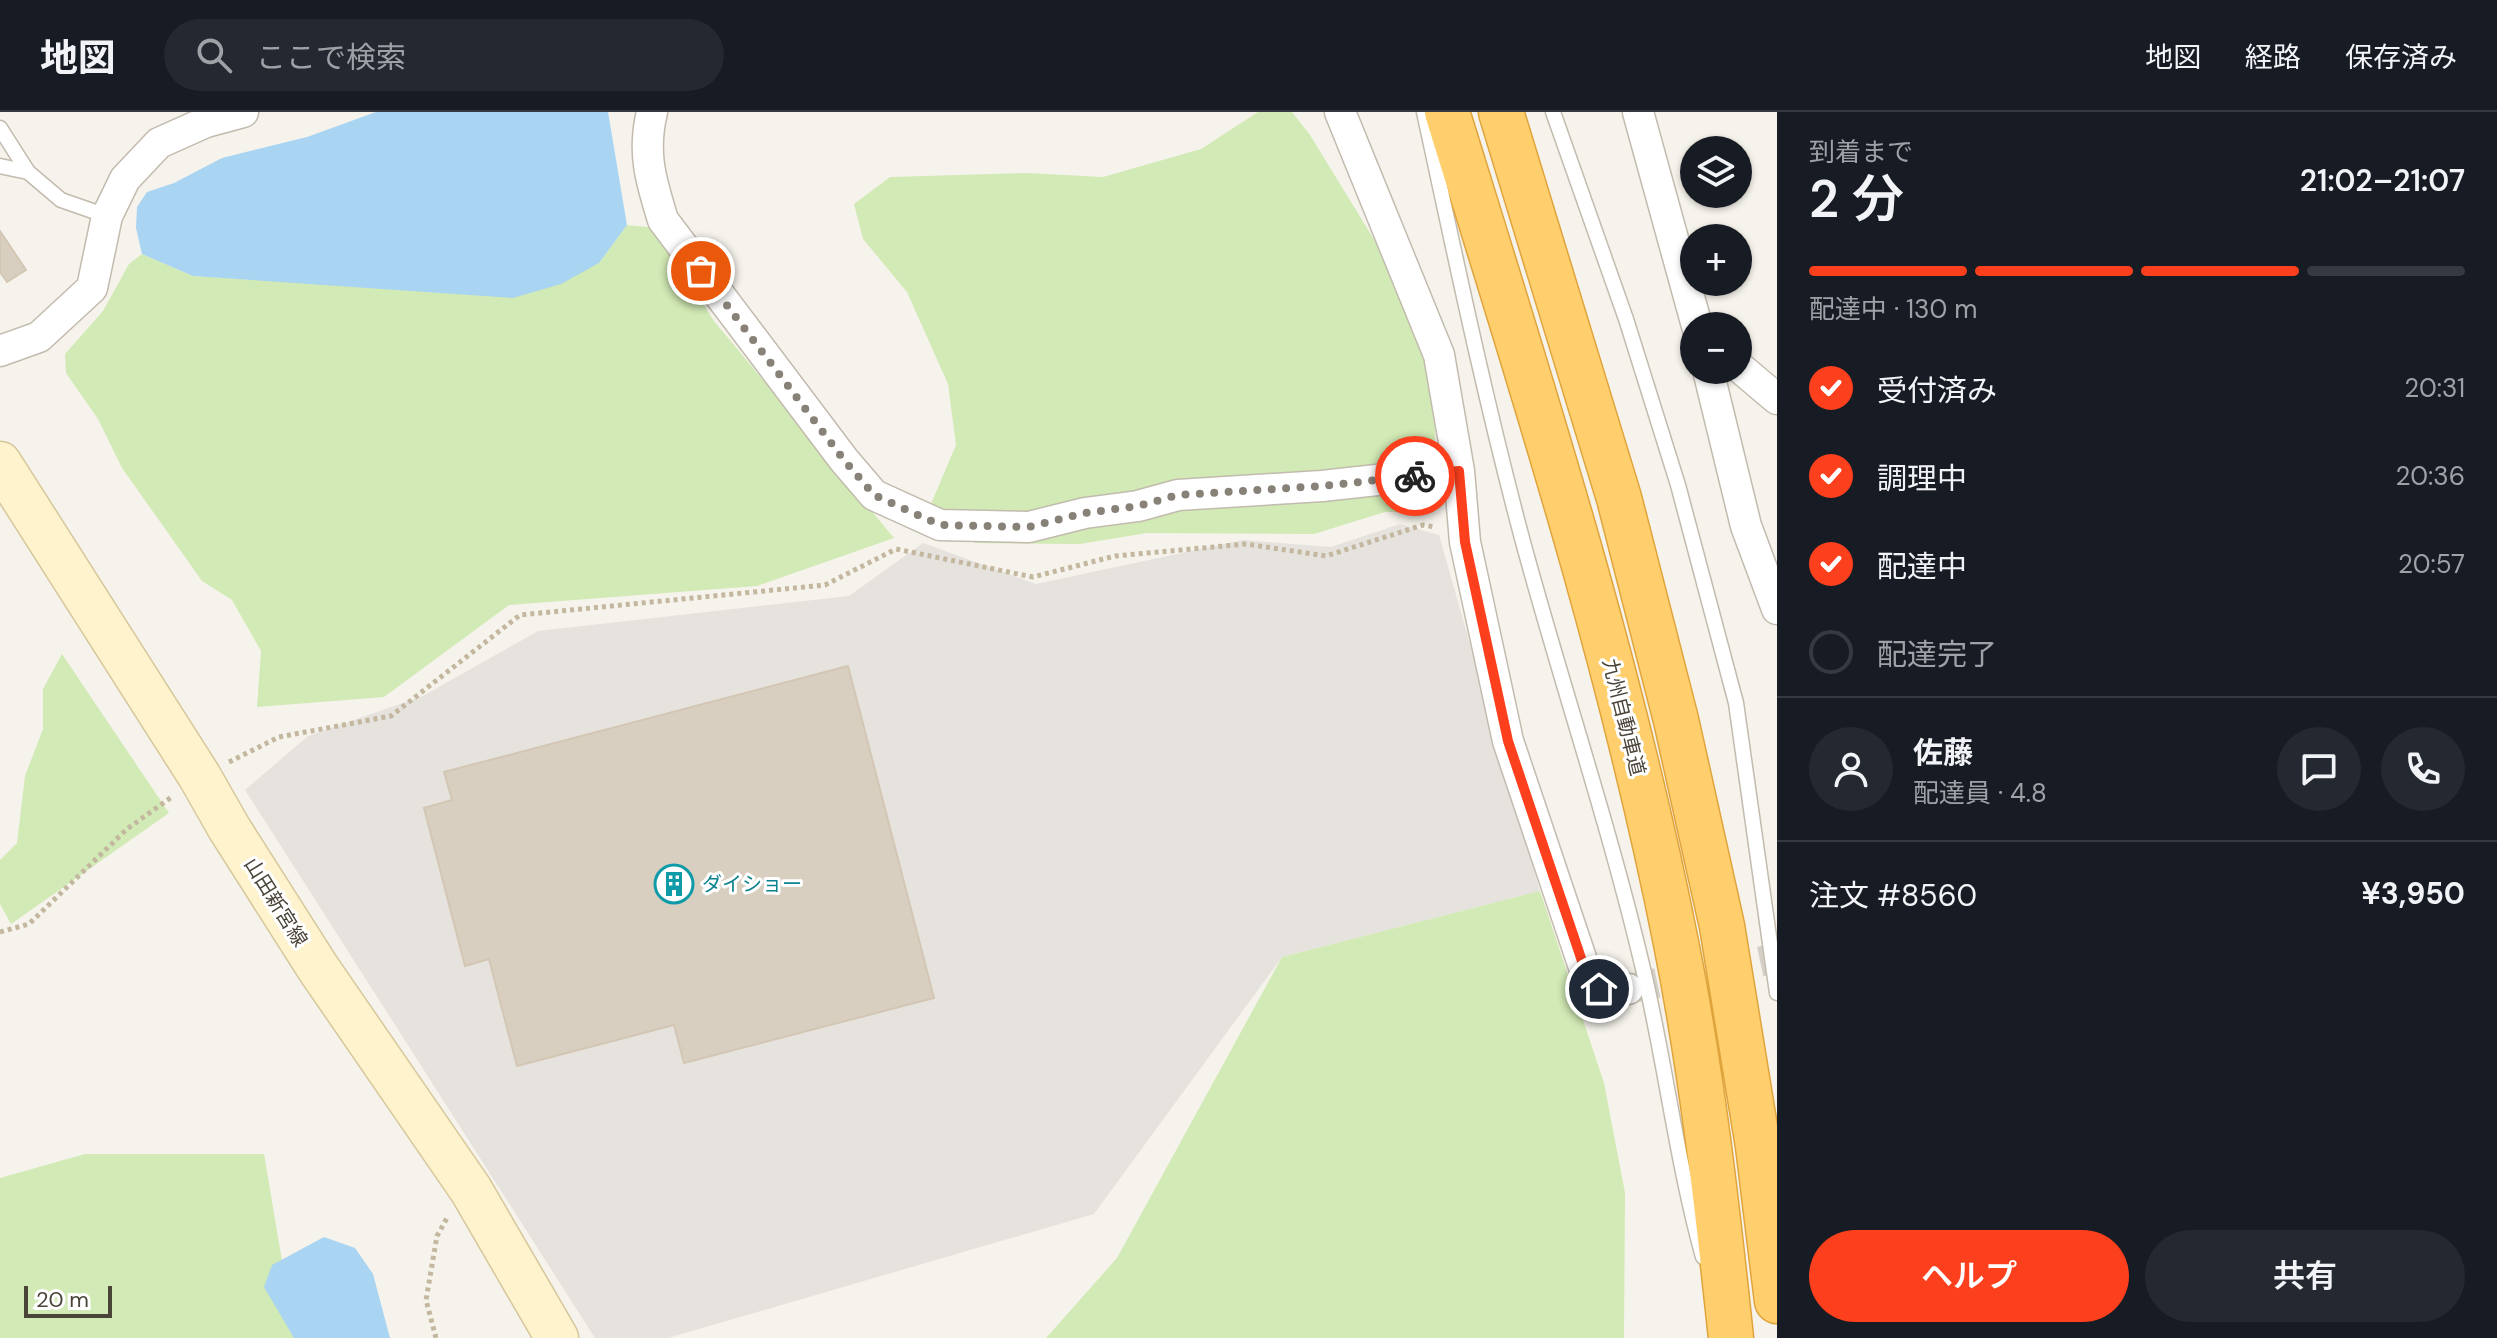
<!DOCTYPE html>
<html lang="ja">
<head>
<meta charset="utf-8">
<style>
  body { margin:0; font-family:"DM Sans","Noto Sans JP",sans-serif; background:#242831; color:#f1f3f6; height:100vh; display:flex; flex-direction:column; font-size:30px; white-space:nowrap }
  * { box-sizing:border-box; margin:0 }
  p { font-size:26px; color:#9ea1a6 }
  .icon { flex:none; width:44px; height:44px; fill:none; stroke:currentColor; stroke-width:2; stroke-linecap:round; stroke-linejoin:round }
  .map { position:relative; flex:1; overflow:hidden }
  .drawer { display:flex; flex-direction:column; background:#171b24; width:720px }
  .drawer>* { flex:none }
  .fabs { position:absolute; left:1680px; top:24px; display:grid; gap:16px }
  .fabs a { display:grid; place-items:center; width:72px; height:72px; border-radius:50%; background:#171b24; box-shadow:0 2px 6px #0004; font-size:40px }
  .scale { position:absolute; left:24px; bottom:20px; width:88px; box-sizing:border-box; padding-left:8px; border:4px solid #4b4439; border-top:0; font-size:22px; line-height:28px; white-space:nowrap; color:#4b4439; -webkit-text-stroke:6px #fff; paint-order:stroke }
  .pin { position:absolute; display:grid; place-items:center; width:68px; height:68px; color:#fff; margin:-34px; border:4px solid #fff; border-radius:50%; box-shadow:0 2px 8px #0007 }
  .courier { position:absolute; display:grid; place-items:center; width:80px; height:80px; margin:-40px; border:6px solid #fc3f1d; border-radius:50%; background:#fff; color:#222; box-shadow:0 2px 10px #0007 }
  .head em { font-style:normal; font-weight:600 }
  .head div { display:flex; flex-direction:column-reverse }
  .head { display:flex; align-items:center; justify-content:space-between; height:136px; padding:0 32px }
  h1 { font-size:52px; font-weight:600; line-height:60px }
  .bar { display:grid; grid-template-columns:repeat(4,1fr); gap:12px 8px; align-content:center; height:96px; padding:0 32px }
  .bar i { height:10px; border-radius:6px; background:#363941 }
  .bar .selected { background:#fc3f1d }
  .bar p { grid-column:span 4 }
  .line { display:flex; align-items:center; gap:20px; padding:0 32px; border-top:2px solid #363941 }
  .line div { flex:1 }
  .round { display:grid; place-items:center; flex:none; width:84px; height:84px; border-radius:42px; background:#242831 }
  ol { padding:0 32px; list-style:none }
  li { display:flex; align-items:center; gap:24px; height:88px }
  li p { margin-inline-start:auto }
  li .icon { padding:8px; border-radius:50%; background:#fc3f1d; color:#fff; stroke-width:4 }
  li:last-child { color:#9ea1a6 }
  li i { width:44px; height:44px; border:4px solid #363941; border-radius:50% }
  .action { display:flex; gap:16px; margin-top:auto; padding:16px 32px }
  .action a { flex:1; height:92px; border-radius:48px; background:#fc3f1d; color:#fff; font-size:32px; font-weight:600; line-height:92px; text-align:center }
  .action a+a { background:#242831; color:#f1f3f6 }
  header { display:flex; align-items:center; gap:48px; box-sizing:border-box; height:112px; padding:0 40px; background:#171b24; border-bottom:2px solid #363941 }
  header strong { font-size:38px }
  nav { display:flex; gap:44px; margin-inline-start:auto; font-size:28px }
  .search { width:560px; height:72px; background:#242831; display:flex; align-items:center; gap:20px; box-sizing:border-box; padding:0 28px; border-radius:44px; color:#9ea1a6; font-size:30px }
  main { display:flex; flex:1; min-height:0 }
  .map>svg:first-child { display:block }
  .industrial { fill:#e6e2dd }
  .green { fill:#d2eab5 }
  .water { fill:#a9d4f2 }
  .building { fill:#d8cfc1; stroke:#d3c7b4; stroke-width:2 }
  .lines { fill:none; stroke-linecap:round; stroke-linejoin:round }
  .minor-tunnel { stroke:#d4d0c8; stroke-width:30; stroke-dasharray:30 15; stroke-linecap:butt }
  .service-casing { stroke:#c2bbae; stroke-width:17 }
  .minor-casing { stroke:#c2bbae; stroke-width:33 }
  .secondary-casing { stroke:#d6c79b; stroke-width:45 }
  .motorway-casing { stroke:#e0a43c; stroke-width:47 }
  .path { stroke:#c4b79f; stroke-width:5; stroke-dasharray:4 4; stroke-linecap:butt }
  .service { stroke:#fff; stroke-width:14 }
  .minor { stroke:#fff; stroke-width:30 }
  .secondary { stroke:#fff3cd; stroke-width:42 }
  .motorway { stroke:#ffcf6e; stroke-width:44 }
  .done { stroke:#878178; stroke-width:8; stroke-dasharray:0 14.4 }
  .route { stroke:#fc3f1d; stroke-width:10 }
  .labels { text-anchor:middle; stroke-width:6; stroke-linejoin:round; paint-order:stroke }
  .street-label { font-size:20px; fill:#4b4439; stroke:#fff }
  .culture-label { font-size:20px; fill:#0d838f; stroke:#fff; text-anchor:start }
</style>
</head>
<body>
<header>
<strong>地図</strong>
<div class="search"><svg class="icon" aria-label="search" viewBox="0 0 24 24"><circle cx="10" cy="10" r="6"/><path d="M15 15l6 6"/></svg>ここで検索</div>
<nav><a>地図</a><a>経路</a><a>保存済み</a></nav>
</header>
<main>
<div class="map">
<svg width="1777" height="1226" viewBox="0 0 1777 1226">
  <rect width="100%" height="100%" fill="#f6f3ec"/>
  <path class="industrial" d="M1400,412L1439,423L1540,779L1282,845L1094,1102L668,1226H595L245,678L308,624L423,584L538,519L849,484L923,431L1036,472L1243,428L1331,435Z"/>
  <path class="green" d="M1258,0H1292L1310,23L1394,160L1439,281L1428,400H1385L1314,422L1147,421L1080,432L975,431L925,406L956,333L948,272L907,180L863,127L854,92L890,65L1027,61L1103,65L1201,37Z
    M627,113L655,116L714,209L894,426L757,474L509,493L384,585L257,595L261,539L232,488L202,469L122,356L98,307L66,261L65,242L103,199L129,152L142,142L193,164L324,172L599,151Z
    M62,542L169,701L11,812L0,792V748L17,731L25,664L43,617V577Z
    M1540,779L1604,971L1625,1081L1624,1226H1046L1117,1146L1282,845Z
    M85,1042H264L287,1178L306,1226H0V1066Z"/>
  <path class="water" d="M376,0H608L627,113L599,151L561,172L513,186L193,164L142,142L136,116L137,95L147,80L174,71L222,46L307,25Z
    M324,1125L355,1136L373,1162L390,1226H294L264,1175L272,1153Z"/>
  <path class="building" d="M0,119L26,158L7,170L0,160Z
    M848,554L934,886L684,951L674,913L517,954L489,847L465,854L424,696L452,688L444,660Z"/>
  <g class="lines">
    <path class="minor-tunnel" d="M1628,877L1777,846"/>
    <g class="service-casing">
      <path id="service" d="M1424,0C1455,144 1485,288 1523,430C1562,574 1610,715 1644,861C1666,955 1677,1051 1703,1145
        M1553,0L1626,207L1678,373L1736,591L1777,881
        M0,16L28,60
        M0,54L28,60L61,88L107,104"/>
    </g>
    <g class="minor-casing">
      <path id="minor" d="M652,0C642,41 651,69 663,108L844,348L874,383L940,413L1029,415L1085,401L1138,394L1178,383L1322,374L1459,359
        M1340,0L1439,243L1459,359L1465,430L1508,629L1586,861L1599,877H1628
        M1638,0L1697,214
        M0,239L39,225L92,176L107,104L125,67L159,31L206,10L243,0
        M1738,254L1777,287
        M1708,258L1746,414L1777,497"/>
    </g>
    <g class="secondary-casing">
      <path id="secondary" d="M0,351L200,665L229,716L318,856L471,1078L557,1226"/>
    </g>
    <g class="motorway-casing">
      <path id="motorway" d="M1447,0C1532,275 1620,548 1676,831C1702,961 1717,1094 1731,1226
        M1501,0L1619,386L1676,608L1722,814L1758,1034L1777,1189"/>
    </g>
    <path class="path" d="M229,650L279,625L391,604L520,503L825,473L896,437L1033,465L1115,444L1246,432L1326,444L1423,413L1435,415
      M0,820L29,812L127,717L173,684
      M436,1226L426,1188L437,1124L448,1104"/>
    <use href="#service" class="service"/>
    <use href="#minor" class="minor"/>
    <use href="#secondary" class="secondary"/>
    <use href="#motorway" class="motorway"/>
  </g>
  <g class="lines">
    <path class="done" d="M701,159L844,348L874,383L940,413L1029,415L1085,401L1138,394L1178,383L1322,374L1415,364"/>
    <path class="route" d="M1415,364L1459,359L1465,430L1508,629L1586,861L1599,877"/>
  </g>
  <defs>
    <g id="building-ring" transform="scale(2)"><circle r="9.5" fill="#fff" stroke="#0f9aa8" stroke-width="1.5"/><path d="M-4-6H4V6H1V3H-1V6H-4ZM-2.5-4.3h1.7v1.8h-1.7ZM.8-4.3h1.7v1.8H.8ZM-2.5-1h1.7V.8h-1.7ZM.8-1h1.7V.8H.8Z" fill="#0f9aa8"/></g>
  </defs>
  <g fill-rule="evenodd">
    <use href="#building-ring" x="674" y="772"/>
  </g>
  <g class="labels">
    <g class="street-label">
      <text transform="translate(1624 605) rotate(76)" y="7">九州自動車道</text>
      <text transform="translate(276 790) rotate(58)" y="7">山田新宮線</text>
    </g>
    <g class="culture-label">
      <text x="702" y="779">ダイショー</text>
    </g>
  </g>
</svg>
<div class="fabs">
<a><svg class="icon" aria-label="layers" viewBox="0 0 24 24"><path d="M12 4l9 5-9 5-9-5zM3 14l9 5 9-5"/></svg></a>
<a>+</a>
<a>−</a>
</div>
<div class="scale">20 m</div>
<div class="pin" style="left:701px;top:159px;background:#ea580c"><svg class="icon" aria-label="bag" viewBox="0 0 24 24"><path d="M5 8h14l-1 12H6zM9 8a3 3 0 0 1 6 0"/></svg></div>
<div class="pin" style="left:1599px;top:877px;background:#1f2937"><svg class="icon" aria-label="home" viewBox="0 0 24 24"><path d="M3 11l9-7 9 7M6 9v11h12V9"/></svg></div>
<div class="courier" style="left:1415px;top:364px"><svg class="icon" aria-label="bike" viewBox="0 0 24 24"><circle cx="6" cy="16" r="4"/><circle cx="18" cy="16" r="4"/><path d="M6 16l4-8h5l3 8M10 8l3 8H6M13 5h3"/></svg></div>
</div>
<section class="drawer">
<div class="head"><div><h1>2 分</h1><p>到着まで</p></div><em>21:02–21:07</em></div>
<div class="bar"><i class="selected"></i><i class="selected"></i><i class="selected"></i><i></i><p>配達中 · 130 m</p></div>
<ol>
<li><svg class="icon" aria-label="check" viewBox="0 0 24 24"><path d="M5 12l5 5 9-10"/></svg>受付済み<p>20:31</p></li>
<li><svg class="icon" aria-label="check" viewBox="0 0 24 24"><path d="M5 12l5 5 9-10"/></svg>調理中<p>20:36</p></li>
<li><svg class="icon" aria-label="check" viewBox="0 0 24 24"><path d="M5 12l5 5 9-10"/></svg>配達中<p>20:57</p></li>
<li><i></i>配達完了</li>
</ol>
<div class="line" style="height:144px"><a class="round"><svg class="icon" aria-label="person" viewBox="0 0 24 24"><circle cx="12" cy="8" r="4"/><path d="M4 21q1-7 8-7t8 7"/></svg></a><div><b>佐藤</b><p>配達員 · 4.8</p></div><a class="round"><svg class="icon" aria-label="chat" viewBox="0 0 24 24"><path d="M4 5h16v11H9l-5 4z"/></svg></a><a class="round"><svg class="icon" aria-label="phone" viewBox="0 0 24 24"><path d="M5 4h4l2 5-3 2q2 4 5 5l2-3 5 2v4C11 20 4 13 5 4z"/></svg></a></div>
<div class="line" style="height:104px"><div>注文 #8560</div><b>¥3,950</b></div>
<div class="action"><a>ヘルプ</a><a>共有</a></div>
</section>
</main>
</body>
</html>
